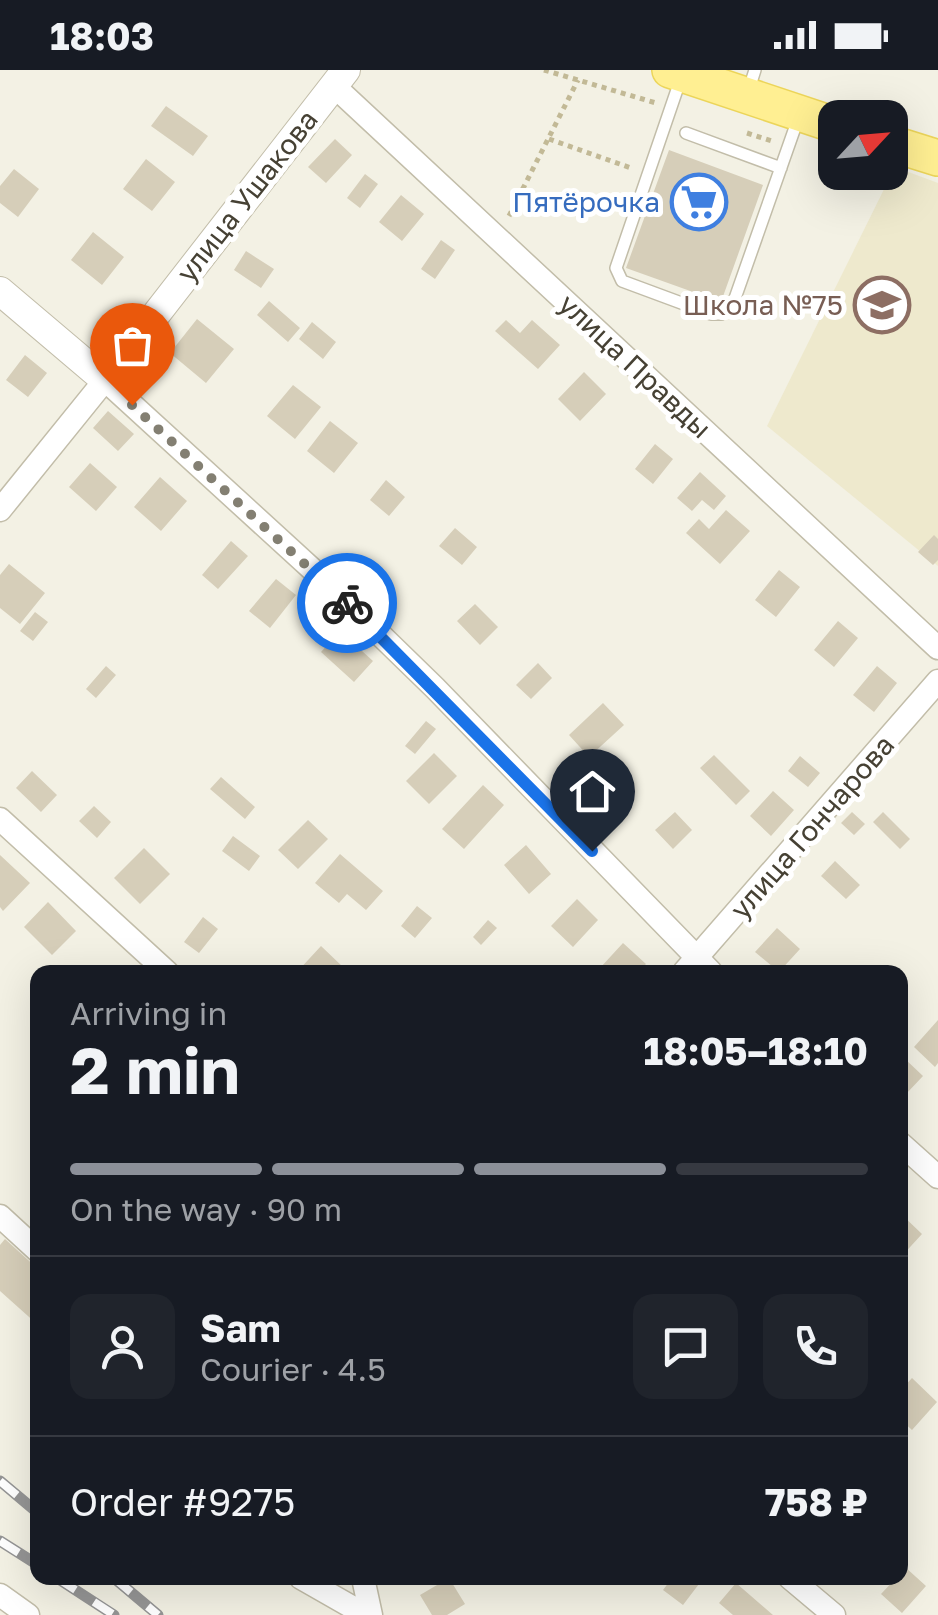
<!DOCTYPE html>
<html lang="en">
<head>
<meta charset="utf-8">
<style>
  body { margin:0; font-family:"Golos Text",sans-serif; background:#20242c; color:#f1f3f6; height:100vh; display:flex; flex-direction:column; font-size:38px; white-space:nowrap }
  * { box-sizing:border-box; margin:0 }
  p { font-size:32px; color:#9ea1a6 }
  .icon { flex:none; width:55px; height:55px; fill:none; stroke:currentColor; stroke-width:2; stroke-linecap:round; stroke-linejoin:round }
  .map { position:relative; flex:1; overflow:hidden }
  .side { position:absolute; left:30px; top:895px; width:878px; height:620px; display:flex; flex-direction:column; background:#171b24; border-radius:20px; box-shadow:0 10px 40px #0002 }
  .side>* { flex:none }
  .needle { width:65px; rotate:64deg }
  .buttons { position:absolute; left:818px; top:30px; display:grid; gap:20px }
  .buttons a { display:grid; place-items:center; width:90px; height:90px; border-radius:20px; background:#171b24; box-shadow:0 10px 40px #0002; font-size:50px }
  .pin { position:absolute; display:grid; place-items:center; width:85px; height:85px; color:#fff; margin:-102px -42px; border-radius:50% 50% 50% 0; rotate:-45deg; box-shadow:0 0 10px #0007 }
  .pin .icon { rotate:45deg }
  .courier { position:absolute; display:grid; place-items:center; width:100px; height:100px; margin:-50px; border:8px solid #1a73e8; border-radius:50%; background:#fff; color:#222; box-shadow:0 2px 12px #0007 }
  .summary em { font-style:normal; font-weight:700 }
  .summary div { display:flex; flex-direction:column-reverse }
  .summary { display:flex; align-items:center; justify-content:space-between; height:170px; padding:0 40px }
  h1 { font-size:65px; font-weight:700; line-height:75px }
  .bar { display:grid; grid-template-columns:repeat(4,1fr); gap:15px 10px; align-content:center; height:120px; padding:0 40px }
  .bar i { height:12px; border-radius:8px; background:#363941 }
  .bar .active { background:#8c9099 }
  .bar p { grid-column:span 4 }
  .line { display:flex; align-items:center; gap:25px; padding:0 40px; border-top:2px solid #363941 }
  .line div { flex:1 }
  .round { display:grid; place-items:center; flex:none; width:105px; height:105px; border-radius:20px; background:#20242c }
  .status { display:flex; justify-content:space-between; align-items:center; height:70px; padding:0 50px; background:#171b24; direction:ltr }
  .status svg { height:28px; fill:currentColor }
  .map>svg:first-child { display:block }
  .education { fill:#eee9cd }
  .building { fill:#d6ceb9 }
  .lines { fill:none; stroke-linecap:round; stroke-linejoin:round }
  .service-casing { stroke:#c2bda9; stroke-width:14 }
  .minor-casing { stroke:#c2bda9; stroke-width:25 }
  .tertiary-casing { stroke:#c2bda9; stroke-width:30 }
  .primary-casing { stroke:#ecd55a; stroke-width:38 }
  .path { stroke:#c2b996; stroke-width:5; stroke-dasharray:5 5; stroke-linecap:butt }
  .service { stroke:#fff; stroke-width:11 }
  .minor { stroke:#fff; stroke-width:22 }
  .tertiary { stroke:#fff; stroke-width:28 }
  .primary { stroke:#ffef92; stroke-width:35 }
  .rail-casing { stroke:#959595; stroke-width:11 }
  .rail { stroke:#fff; stroke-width:8; stroke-dasharray:22; stroke-linecap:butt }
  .done { stroke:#837f72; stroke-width:10; stroke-dasharray:0 18 }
  .route { stroke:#1a73e8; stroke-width:12 }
  .labels { text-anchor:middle; stroke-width:10; stroke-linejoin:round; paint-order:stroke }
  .street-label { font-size:28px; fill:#464134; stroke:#fff }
  .shop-label { font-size:28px; fill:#366cbe; stroke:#fff; text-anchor:end }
  .education-label { font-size:28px; fill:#785e54; stroke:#fff; text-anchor:end }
</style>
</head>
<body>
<div class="status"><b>18:03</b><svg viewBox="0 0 49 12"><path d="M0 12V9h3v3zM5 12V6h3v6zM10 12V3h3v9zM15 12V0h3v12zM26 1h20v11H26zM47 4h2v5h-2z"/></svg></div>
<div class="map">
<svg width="938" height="1545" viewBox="0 0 938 1545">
  <rect width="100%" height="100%" fill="#f3f1e4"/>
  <path class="education" d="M895,97L938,113V496L767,356Z"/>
  <path class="building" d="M166,36L208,66L193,86L151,56Z
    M335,69L352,85L326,113L308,97Z
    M669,80L763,115L721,232L626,198Z
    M146,89L175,112L152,141L123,119Z
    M14,99L39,119L18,147L0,133V116Z
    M365,104L378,114L360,138L347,128Z
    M401,125L424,144L402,171L379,152Z
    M93,162L124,187L102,215L71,190Z
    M441,170L455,180L435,209L421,199Z
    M246,181L274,199L261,218L234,200Z
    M269,231L300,258L288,272L257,245Z
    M197,249L234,279L206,313L170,283Z
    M506,250L520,263L532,250L560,275L538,299L495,261Z
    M312,252L336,272L323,289L299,269Z
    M25,285L47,303L28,327L6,310Z
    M584,302L606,324L580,351L558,329Z
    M293,315L321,337L295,369L267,346Z
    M108,341L134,364L118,381L93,358Z
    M330,351L358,373L334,403L307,381Z
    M655,374L673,389L653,414L635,399Z
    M90,393L117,417L96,441L69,417Z
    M700,402L726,426L714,440L702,430L692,441L677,428Z
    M160,407L187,431L161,461L134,437Z
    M386,410L405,427L389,446L370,430Z
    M726,440L750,461L720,494L686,463L699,449L709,459Z
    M455,458L477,477L462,495L439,476Z
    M934,465L938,469V490L933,495L918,482Z
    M231,471L248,486L218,519L202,505Z
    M9,494L45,523L20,554L0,538V505Z
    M779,500L800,517L776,547L755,530Z
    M276,509L296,525L270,558L249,541Z
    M475,534L498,557L480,575L457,551Z
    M35,542L48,552L33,571L20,561Z
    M838,551L858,568L834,597L814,580Z
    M340,561L373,591L354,612L321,582Z
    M538,593L552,608L531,629L516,615Z
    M106,596L116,605L96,628L86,619Z
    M877,596L897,613L874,642L853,625Z
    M603,633L624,655L589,687L569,665Z
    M426,651L436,659L415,684L405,676Z
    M434,683L457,706L429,734L406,711Z
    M714,685L750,721L736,735L700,698Z
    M800,686L820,703L808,717L788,701Z
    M32,701L57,725L41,742L16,718Z
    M221,707L255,737L245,749L210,719Z
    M483,715L504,735L464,779L442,759Z
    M773,721L794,740L771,766L750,746Z
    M94,736L111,752L97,768L79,751Z
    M675,742L692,760L673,779L655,760Z
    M852,742L865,754L854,765L841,753Z
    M883,742L910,769L900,779L873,752Z
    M308,750L328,769L298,799L278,780Z
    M233,766L260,786L249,801L222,781Z
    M526,775L551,804L529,824L504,795Z
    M144,778L170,804L140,834L114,808Z
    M340,784L383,821L366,840L347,824L339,833L315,813Z
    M0,785L30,813L3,841L0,837Z
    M835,791L860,815L846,829L821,806Z
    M577,829L598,850L573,877L551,856Z
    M48,832L76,861L52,885L24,857Z
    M417,836L432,848L415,868L401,856Z
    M203,847L218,859L199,883L184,872Z
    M488,850L497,858L481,875L473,867Z
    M777,858L800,879L779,902L755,882Z
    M623,873L646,894L638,902H605L600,898Z
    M321,876L343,897L337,902H297Z
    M938,950V993L935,997L914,977Z
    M904,988L923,1006L906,1024L900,1018V992Z
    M900,1143L922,1164L900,1188Z
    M5,1169L38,1199V1255L0,1221V1175Z
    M912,1308L937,1332L912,1360L900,1349V1321Z
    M905,1497L926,1516L902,1543L881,1524L896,1508H900Z
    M449,1508L465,1534L447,1545H432L420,1525Z
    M672,1508H699L702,1510L683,1535L663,1520Z
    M736,1513L773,1545H733L719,1533Z"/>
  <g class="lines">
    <g class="service-casing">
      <path id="service" d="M681,8L616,198L622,211L711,244H721L733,234L798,49
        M748,22L755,0
        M686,63L781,98"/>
    </g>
    <g class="minor-casing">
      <path id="minor" d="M333,15L938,578
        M0,440L105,310L325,511L435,618L711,902
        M0,749L167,902
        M684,902L938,611
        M900,1073L938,1107
        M0,1146L38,1181
        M301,1508L366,1545
        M363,1508L371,1545
        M790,1508L834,1545
        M0,1525L28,1545"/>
    </g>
    <g class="tertiary-casing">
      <path id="tertiary" d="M0,221L105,310L346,0"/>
    </g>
    <g class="primary-casing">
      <path id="primary" d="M670,0L835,55
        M890,73L938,88"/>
    </g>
    <path class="path" d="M544,0L656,33
      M747,63L775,72
      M549,69L631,98
      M509,146L578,10"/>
    <use href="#service" class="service"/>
    <use href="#minor" class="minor"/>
    <use href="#tertiary" class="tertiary"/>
    <use href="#primary" class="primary"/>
    <g class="rail-casing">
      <path id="rail" d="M0,1411L38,1443
        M0,1471L38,1495
        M57,1508L114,1545
        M114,1508L158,1545"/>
    </g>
    <use href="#rail" class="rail"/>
  </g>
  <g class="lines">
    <path class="done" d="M132,335L347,533"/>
    <path class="route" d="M347,533L592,781"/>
  </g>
  <defs>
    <g id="supermarket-ring" transform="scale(2.875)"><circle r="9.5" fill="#fff" stroke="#3f7fe0" stroke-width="1.5"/><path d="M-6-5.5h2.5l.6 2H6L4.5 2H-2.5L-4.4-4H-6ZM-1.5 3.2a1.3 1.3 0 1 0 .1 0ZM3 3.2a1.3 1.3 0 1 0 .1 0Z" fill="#3f7fe0"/></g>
    <g id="school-ring" transform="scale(2.875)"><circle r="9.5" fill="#fff" stroke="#8d6e63" stroke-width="1.5"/><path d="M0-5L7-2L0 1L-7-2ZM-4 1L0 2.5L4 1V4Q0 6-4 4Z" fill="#8d6e63"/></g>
  </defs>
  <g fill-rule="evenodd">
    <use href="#supermarket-ring" x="699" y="132"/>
    <use href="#school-ring" x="882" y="235"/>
  </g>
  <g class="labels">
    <g class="street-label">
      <text transform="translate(247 126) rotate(-52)" y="10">улица Ушакова</text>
      <text transform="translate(635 296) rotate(43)" y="10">улица Правды</text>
      <text transform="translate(812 757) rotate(-49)" y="10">улица Гончарова</text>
    </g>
    <g class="shop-label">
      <text x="660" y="142">Пятёрочка</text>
    </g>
    <g class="education-label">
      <text x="843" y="245">Школа №75</text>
    </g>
  </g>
</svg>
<div class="buttons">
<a><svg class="needle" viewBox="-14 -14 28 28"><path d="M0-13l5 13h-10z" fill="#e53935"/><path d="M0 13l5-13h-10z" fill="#9ea1a6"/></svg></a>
</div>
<div class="pin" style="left:132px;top:335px;background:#ea580c"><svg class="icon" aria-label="bag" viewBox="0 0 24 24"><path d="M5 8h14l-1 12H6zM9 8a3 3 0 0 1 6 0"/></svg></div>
<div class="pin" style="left:592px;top:781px;background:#1f2937"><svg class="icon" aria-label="home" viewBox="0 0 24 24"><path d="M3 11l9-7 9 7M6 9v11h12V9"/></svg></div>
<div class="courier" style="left:347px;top:533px"><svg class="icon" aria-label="bike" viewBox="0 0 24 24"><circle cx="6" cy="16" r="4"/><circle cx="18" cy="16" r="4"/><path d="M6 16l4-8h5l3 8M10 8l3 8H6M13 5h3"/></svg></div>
<section class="side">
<div class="summary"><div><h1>2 min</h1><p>Arriving in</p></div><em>18:05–18:10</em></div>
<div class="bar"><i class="active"></i><i class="active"></i><i class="active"></i><i></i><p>On the way · 90 m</p></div>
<div class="line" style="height:180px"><a class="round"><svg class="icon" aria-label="person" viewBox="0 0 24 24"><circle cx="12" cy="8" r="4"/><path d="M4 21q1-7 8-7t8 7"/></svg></a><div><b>Sam</b><p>Courier · 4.5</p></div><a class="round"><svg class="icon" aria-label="chat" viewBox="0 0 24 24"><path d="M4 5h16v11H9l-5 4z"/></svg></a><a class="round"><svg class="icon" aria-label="phone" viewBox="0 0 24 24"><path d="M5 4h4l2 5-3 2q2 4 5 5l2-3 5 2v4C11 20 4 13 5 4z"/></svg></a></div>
<div class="line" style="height:130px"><div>Order #9275</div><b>758 ₽</b></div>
</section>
</div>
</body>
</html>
